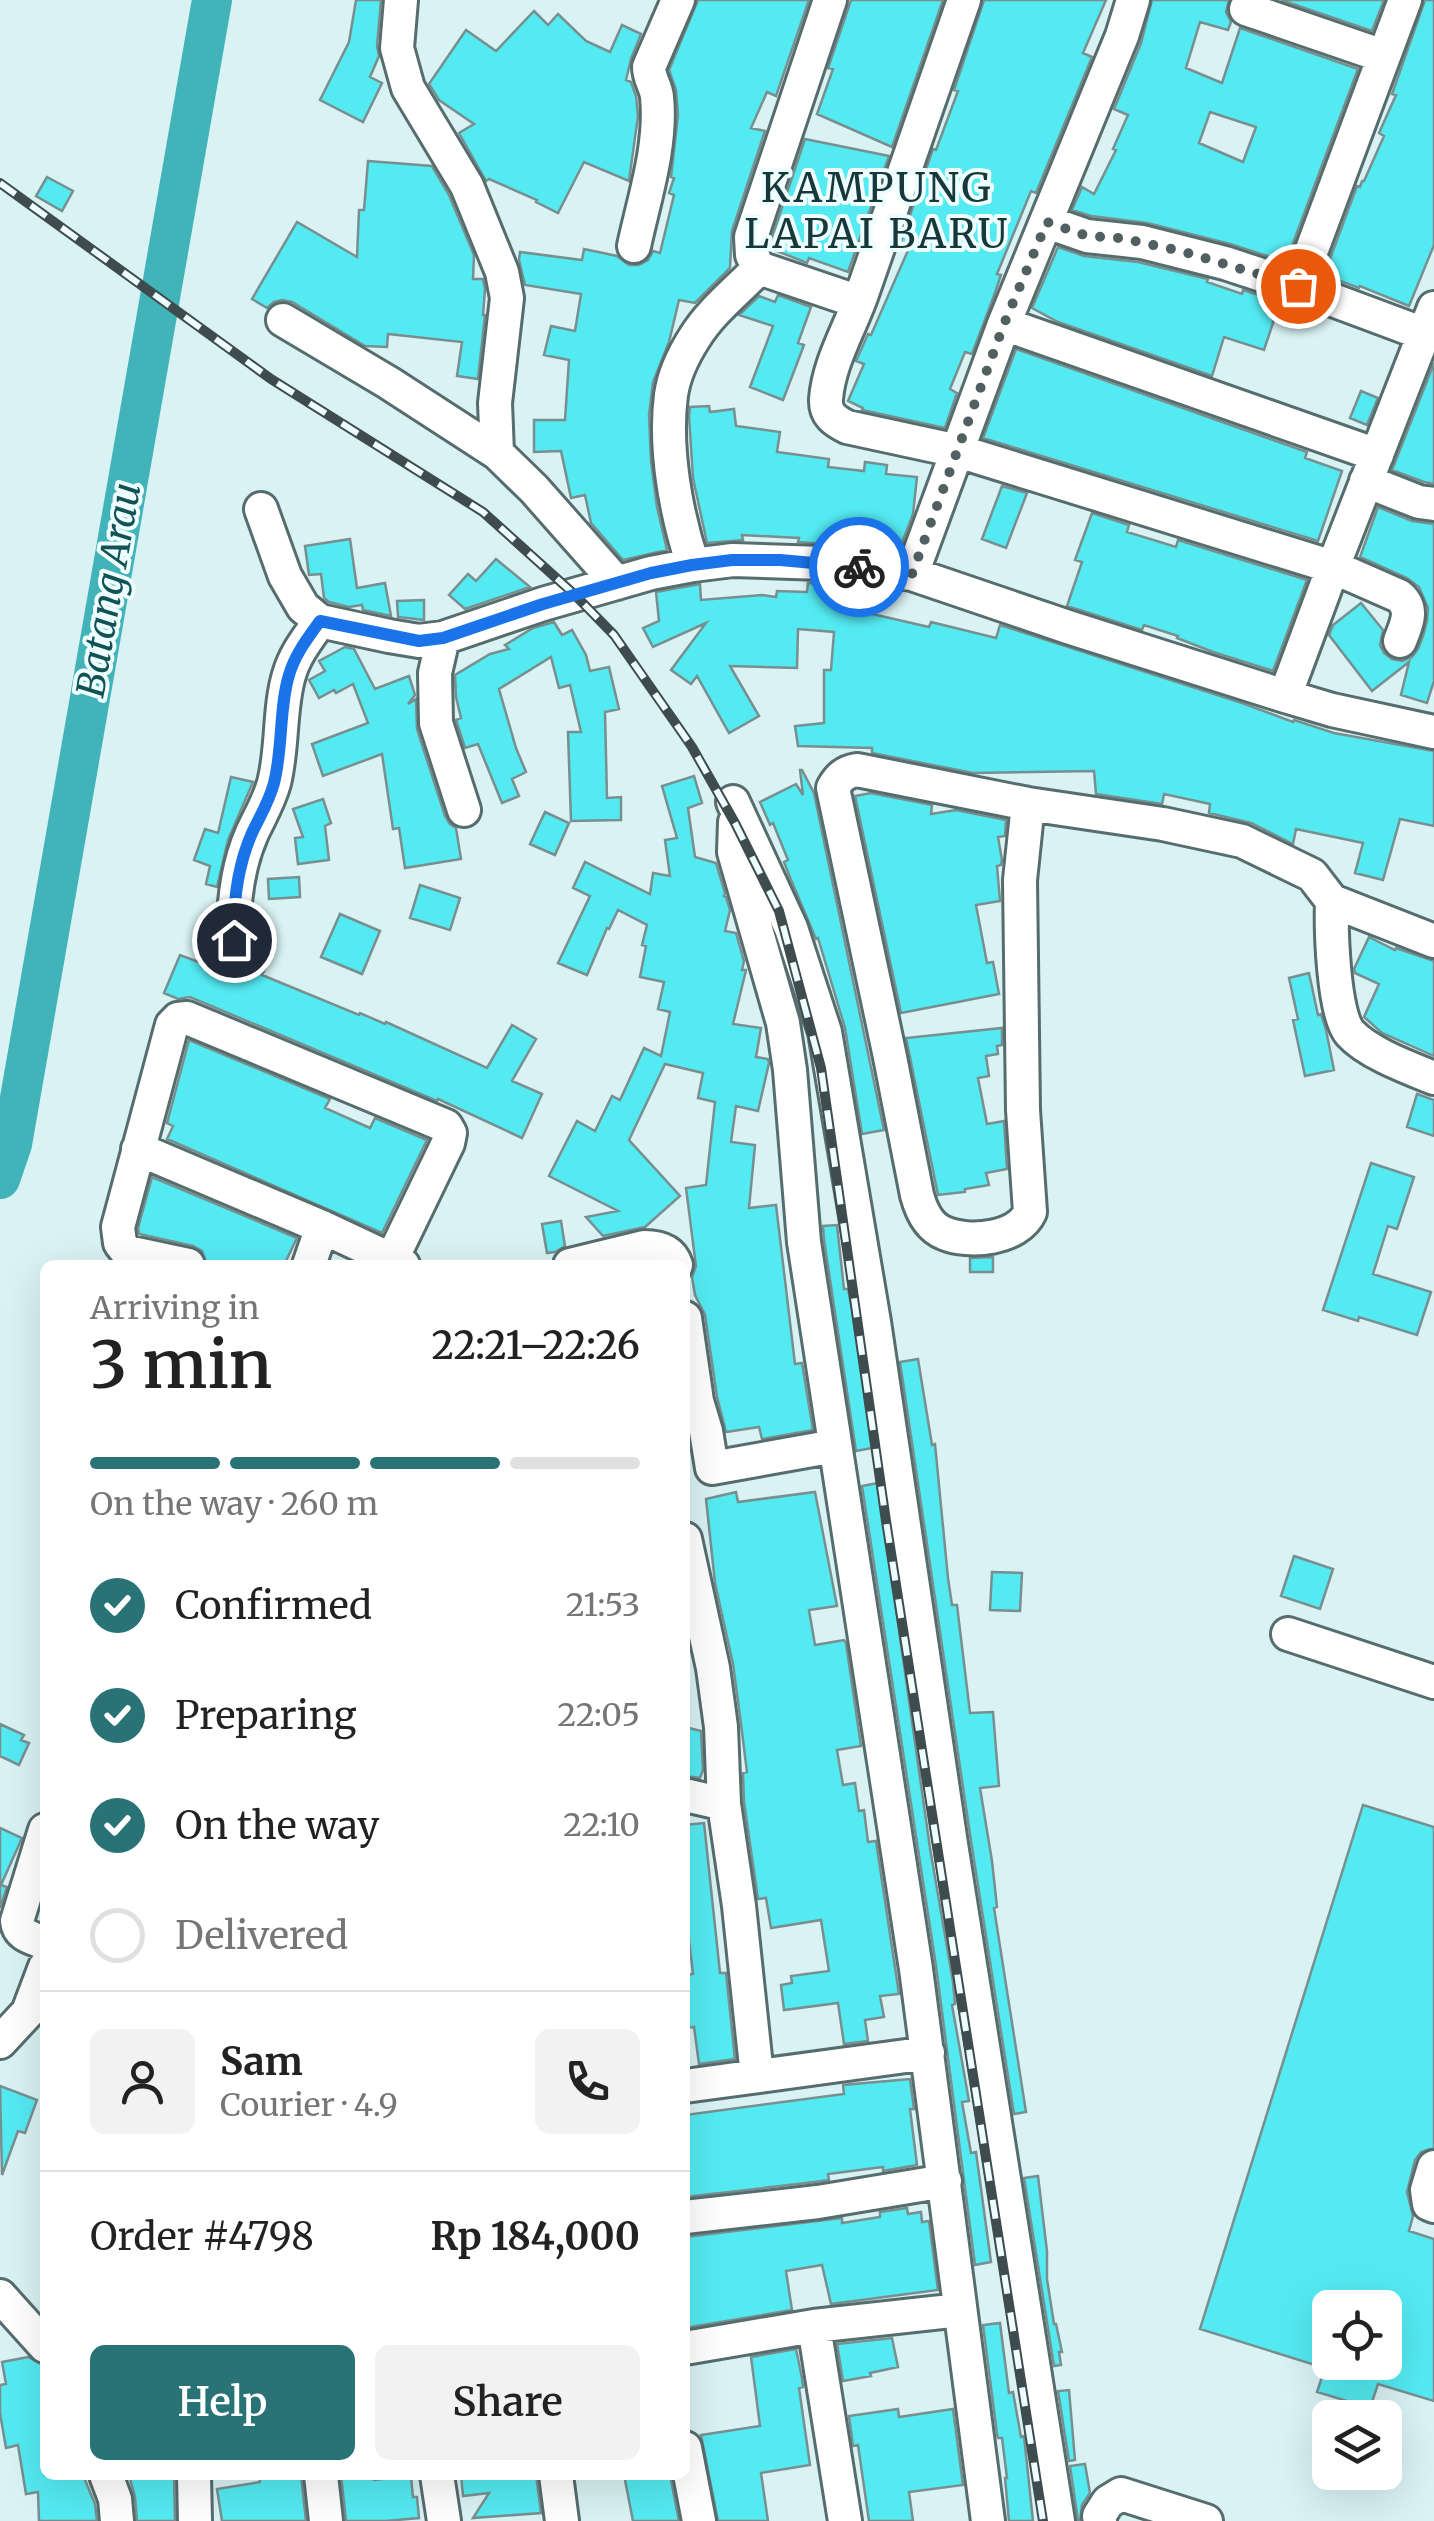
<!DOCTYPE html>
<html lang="en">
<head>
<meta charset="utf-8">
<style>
  body { margin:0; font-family:Merriweather,serif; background:#f2f2f2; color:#222; height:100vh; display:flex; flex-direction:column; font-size:38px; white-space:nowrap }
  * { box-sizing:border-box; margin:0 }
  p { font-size:32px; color:#767676 }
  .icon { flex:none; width:55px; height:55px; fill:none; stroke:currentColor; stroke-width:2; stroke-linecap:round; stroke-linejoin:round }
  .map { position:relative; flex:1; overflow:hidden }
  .panel { position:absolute; left:40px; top:1260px; width:650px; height:1220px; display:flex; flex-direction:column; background:#fff; border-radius:15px; box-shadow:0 10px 40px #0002 }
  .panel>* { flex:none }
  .tools { position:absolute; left:1312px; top:2290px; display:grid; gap:20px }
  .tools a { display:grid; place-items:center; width:90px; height:90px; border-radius:15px; background:#fff; box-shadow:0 10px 40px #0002; font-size:50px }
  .pin { position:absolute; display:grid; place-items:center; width:85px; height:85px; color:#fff; margin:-42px; border:5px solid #fff; border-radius:50%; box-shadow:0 2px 10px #0007 }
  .courier { position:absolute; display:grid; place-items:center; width:100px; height:100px; margin:-50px; border:8px solid #1a73e8; border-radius:50%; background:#fff; color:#222; box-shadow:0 2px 12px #0007 }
  .headline em { font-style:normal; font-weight:600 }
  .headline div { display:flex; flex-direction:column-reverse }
  .headline { display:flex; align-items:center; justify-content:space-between; height:170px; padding:0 50px }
  h1 { font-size:65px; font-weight:600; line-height:75px }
  .bar { display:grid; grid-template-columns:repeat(4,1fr); gap:15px 10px; align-content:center; height:120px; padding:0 50px }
  .bar i { height:12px; border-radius:8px; background:#e0e0e0 }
  .bar .current { background:#297377 }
  .bar p { grid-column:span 4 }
  .line { display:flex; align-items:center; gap:25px; padding:0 50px; border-top:2px solid #e0e0e0 }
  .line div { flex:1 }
  .round { display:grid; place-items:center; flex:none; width:105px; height:105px; border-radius:15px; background:#f2f2f2 }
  ol { padding:0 50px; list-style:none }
  li { display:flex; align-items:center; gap:30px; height:110px }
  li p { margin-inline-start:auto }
  li .icon { padding:10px; border-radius:50%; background:#297377; color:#fff; stroke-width:4 }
  li:last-child { color:#767676 }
  li i { width:55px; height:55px; border:5px solid #e0e0e0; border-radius:50% }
  .primary-button { display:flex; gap:20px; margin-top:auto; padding:20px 50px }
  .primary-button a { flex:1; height:115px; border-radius:15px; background:#297377; color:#fff; font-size:40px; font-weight:600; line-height:115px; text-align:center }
  .primary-button a+a { background:#f2f2f2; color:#222 }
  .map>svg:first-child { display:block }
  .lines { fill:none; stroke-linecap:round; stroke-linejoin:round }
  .river { stroke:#42b3b9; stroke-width:40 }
  .building { fill:#54eaf2; stroke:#788f90; stroke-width:2.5; fill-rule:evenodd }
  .minor-casing { stroke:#566c6d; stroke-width:38 }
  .minor { stroke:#fff; stroke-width:32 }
  .rail-casing { stroke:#3f4c4d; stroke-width:10 }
  .rail { stroke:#eefdfe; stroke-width:6; stroke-dasharray:19; stroke-linecap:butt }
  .done { stroke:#515f60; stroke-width:10; stroke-dasharray:0 18 }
  .route { stroke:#1a73e8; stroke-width:12 }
  .labels { text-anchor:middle; stroke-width:8; stroke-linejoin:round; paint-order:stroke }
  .water-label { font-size:38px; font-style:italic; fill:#115255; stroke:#eefdfe }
  .quarter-label { font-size:40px; letter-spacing:2.5px; fill:#16383a; stroke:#eefdfe }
</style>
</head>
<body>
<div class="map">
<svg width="1434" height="2521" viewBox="0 0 1434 2521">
  <rect width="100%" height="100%" fill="#d9f2f3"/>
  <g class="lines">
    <path class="river" d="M0,1179L12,1144L212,0"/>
  </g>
  <path class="building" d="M356,0H381L377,46L379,56L370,77L382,83L363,122L320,100L349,42Z
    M698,0H809L776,96L767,92L751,128L765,131L732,231L730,268L695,303L679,300L669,342L653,382L649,415L651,461L657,507L667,550L623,560L591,523L585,495L571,498L561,451L534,452V420H565L569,360L544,355L551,326L575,331L581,294L525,285L519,260L520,252L582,260L584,249L617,256L629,265H639L648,260L653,251L660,253L674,195L669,193L674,178L671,177L678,115L676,90L669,70Z
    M851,0H943L892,147L817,114L833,69L828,68Z
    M984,0H1106L1083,53L1092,57L1036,193L1031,191L997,274L1001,275L995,293L972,354L965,352L950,389L957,393L945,428L862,410L863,408L848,401L864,364L856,361L868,334L871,335L909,248L900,244L933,149L936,150L958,91L954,90Z
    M1152,0H1229L1226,12L1231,22L1228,30L1200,22L1186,68L1222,83L1240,28L1358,69L1286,262L1230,244L1147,223L1091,216L1072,210L1082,187L1094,194L1116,150L1113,149L1128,115L1114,109L1141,43ZM1210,112L1256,127L1243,162L1199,143Z
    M1281,0H1384L1372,31Z
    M1425,0H1434V245L1409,306L1360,286L1359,288L1324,275L1357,186L1360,187L1362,181H1364L1384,136L1379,133L1396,95L1392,94Z
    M534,11L548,25L558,14L586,41L610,52L622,25L641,34L631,59L626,80L631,82L636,96L638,116L629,181L584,162L558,213L536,202L537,200L489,179L486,181L459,133L474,124L439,100L429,84L466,30L496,51Z
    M805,139L889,156L848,272L809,258L807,263L772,249L771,240Z
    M368,161L432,166L449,195L474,255L473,279H483L485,289L483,315H485L478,379L457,376L462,342L388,334L387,347L365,346L292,302L282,300L274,302L267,308L252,299L297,222L357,257L359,210H364Z
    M47,177L73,191L62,211L36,196Z
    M1058,247L1084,256L1138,262L1208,279L1207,282L1242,294L1243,290L1280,302L1264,350L1224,337L1212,376L1058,322L1032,308Z
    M778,295L811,307L798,343L804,345L783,400L750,387L773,326L739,315L759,296L775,302Z
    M1016,349L1307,452L1305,458L1342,471L1318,541L983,438Z
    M1434,363V484L1424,482L1392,470Z
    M1361,391L1378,398L1367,425L1350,418Z
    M709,406L710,412L734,409L736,426L780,432L777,452L829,459L828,467L864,471L865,462L887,465L886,474L917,477L913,514L899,551L850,544V546L798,542L799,538L742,535L743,540L707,543L693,478L689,416L690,407Z
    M1002,486L1027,493L1006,548L982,539Z
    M1378,507L1412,521L1434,524V681L1427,703L1401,695L1409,662L1372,691L1329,635L1333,625L1361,603L1383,630L1380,645L1384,653L1392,659L1402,661L1412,657L1418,649L1423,636L1427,621L1428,608L1419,587L1407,578L1360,557Z
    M1092,513L1129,525L1127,532L1176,547L1178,540L1307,580L1273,671L1213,652L1177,638L1178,636L1144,625L1142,630L1067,606L1082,562L1075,560Z
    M350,539L357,588L385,583L391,616L363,610L362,605L349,607L329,602L324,598L321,574L309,575L305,546Z
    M496,559L530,587L465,609L449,595L468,574L476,581Z
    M808,583L845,586V591L870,594L868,613L929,627L931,622L996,638L1000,625L1242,703L1293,722L1294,720L1334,733L1434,751V826L1400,819L1383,880L1355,873L1363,843L1296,829L1293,844L1251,823L1209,813L1210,804L1164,794L1162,804L1096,794L1094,771L973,773L872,753V748L798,746L795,726L824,723V670H831L834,632L798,629L797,668L730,666L759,716L729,733L697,676L691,684L671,670L706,623L653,647L643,628L659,621L656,592L700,584L701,600L762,595L776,597L777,591L807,592Z
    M424,600V620L398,617L397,601Z
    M554,622L562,635L572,630L586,655L590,671L609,667L619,709L605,712L607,798L621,797V820L571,821L568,732H581L570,685L559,688L551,657L499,689L516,748L526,772L512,779L519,796L502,803L478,744L465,748L456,720L461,718L456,697L455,675L490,654L509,649L505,645L533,628Z
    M345,647L354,649L375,689L409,676L415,695L408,704L416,699L417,729L445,816L450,824L456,828L461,859L405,868L399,828L393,829L382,754L323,776L312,744L368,723L353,684L336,693L334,690L319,698L309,680L325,671L319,661Z
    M800,770H802L814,793L884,1130L862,1134L845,1028L818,938L816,939L789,875L784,862L788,860L773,823L770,825L760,802L796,784L803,795Z
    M694,776L702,803L688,808L695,857L716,863L725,893L724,896L726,897L730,910L725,931L736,933L744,961L742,970H746L733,1024L761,1028L756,1057L768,1059L769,1063L758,1111L736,1106L731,1142L755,1145L749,1208L776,1205L795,1364L802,1363L813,1430L762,1439L759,1427L726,1432L717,1397L705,1315L695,1295L692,1277L696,1266L686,1188L706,1185L715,1102L698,1098L703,1073L665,1064L629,1140L680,1196L645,1227L603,1236L586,1217L618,1211L549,1176L577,1121L595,1131L612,1096L620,1100L644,1048L661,1056L670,1012L658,1009L664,982L640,977L646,946L642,945L647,925L618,910L609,929L607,928L587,975L558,963L590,896L573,888L585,862L650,894L653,873L670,876L665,840L677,838L662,786Z
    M231,777L253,782L228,840L217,887L206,884L210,866L194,860L205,829L218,833Z
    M871,793L932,805L931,814L956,810L1006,820L1005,836L998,837L1002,860L1001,865L997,866L1000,901L976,905L987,963L993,962L999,994L901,1013L855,796Z
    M323,799L331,823L325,826L329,860L298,864L295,838L303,837L293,809Z
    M545,812L569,823L555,855L530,844Z
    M299,877L300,897L269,899L268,879Z
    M420,885L460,898L450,930L410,918Z
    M340,914L380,931L362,974L321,957Z
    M1369,937L1395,950L1396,948L1434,961V1056L1382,1033L1364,1017L1379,984L1355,973L1354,969Z
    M213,945L225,958L233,960L243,958L266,967L262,975L359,1015L360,1013L385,1024L386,1022L487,1068L512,1025L536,1039L512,1081L542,1094L522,1138L438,1099L437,1101L190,997L178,999L164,993L180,955L204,964Z
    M1309,973L1318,1015L1321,1014L1326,1030L1334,1070L1305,1076L1293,1020L1298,1019L1289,978Z
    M1002,1028V1045L997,1046L998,1054L986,1056L989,1076L978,1078L987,1124L1004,1121L1007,1169L986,1173L989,1185L965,1189V1192L938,1195L906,1038Z
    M189,1040L330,1099L325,1108L370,1128L375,1118L427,1140L382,1233L167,1139L173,1126L167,1123Z
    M1417,1094L1434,1100V1136L1407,1127Z
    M1371,1163L1414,1177L1397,1229L1388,1226L1373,1274L1431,1292L1417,1335L1359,1317L1358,1321L1323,1310Z
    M152,1177L297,1238L284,1265H207L202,1251L193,1246L139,1234L138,1228Z
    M561,1221L565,1246L555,1252L547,1253L542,1224Z
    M837,1225L844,1289H848L852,1309L872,1448L856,1451L824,1240L823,1226Z
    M993,1257V1272H970V1258Z
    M918,1359L932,1445L935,1444L948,1578L952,1605H957L970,1713L993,1712L999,1786L980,1788L992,1861L997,1907L994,1908L1026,2112L1014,2114L971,1841L900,1362Z
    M878,1483L930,1848L953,1982L955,2004L952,2005L969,2101L962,2102L971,2153L976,2152L991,2262L975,2265L936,1966L862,1486Z
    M736,1492L738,1502L815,1492L837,1606L809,1610L815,1645L844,1640L846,1643L861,1746L837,1750L843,1785L855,1783L859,1811L864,1810L868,1842L876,1841L899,1994L880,1996L884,2017L865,2020L868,2041L844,2044L838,2003L784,2010L781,1985L792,1983L791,1976L829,1971L821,1920L771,1928L766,1898L758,1899L744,1802L743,1773L747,1772L741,1724L733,1664L715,1583L706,1499Z
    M1294,1556L1333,1569L1320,1609L1281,1596Z
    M992,1572L1022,1573L1020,1611L990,1610Z
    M0,1724L24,1735L21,1740L29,1743L19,1765L0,1756Z
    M685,1727L701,1731L703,1770L700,1778L685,1776Z
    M1363,1805L1434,1827V2148L1421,2152L1415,2160L1407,2192L1413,2216L1409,2231L1434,2239V2401L1378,2384L1370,2408L1317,2392L1325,2368L1200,2329ZM1330,2308H1385V2362H1330Z
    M704,1823L720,1973H726L735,2059L699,2064L694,2027L685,2028V1975L693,1974L685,1905V1825Z
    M0,1828L22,1838L1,1885L7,1887L0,1908Z
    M910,2079L914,2109H910L917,2165L883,2171V2167L828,2174L829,2180L815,2182L685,2197V2115L844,2094L843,2085Z
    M0,2086L37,2100L25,2133L18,2131L2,2175Z
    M1038,2176L1047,2251V2279L1054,2324H1056L1062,2352H1059L1061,2365L1054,2366L1024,2178Z
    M907,2208L908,2214L921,2212L922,2222L929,2221L938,2290L831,2304L822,2265L786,2271L792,2310L685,2328V2237L842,2218V2223L880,2217V2212Z
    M1000,2323L1009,2393L1013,2392L1021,2437L1024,2436L1033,2521H1009L1005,2478H1007L1002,2438H998L997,2434L983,2325Z
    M892,2338L898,2367L870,2373L871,2376L843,2381L837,2344Z
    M796,2349L802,2378L803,2387L799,2388L810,2465L761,2473L768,2521H718L701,2435L760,2426L751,2357Z
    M28,2357L43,2365L45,2379V2475H83L95,2504L97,2521H39L38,2492L26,2494L18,2445L6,2448L0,2413V2385L6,2384L2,2362Z
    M1069,2390L1075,2460L1069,2461L1058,2391Z
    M898,2409L899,2417L953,2409L963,2485L909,2492L913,2521H869L858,2445L853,2446L849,2416Z
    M1085,2464L1090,2493L1082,2505L1080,2521H1078L1070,2466Z
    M129,2475H174L175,2521H137L135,2497Z
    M259,2475H301L306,2521H222L217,2489L260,2482Z
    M341,2475H373L374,2480L411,2476L413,2497H417L419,2518L386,2521H346Z
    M461,2475H536L541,2513L473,2518L489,2493L463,2496Z
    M624,2475H670L679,2521H633Z"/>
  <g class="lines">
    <g class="minor-casing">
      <path id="minor" d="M401,0L397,48L408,88L467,186L502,272L507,298L495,403L497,453L534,489L617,583
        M830,0L751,237L752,255L759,268L859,302
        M964,0C930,97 897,194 863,291C851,327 829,361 826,399C825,415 835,421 847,427L958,451L1333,567L1399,596C1415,609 1406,625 1400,641
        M1246,9L1383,56
        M1047,222L1087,236L1142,242L1225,263L1298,287L1424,334
        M634,246C644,199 662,146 657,97C656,86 649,79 649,67L678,0
        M1298,287L1405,0
        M283,320L389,383L497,453
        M1004,324L1377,455
        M1366,481L1419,502L1434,504
        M261,509L285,576L303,607L320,621L389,636L419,641L443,638L543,604L651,573L693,565L733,560L822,563L912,574L1068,627L1285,696L1332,710L1434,732
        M693,565C676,514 664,448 671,395C674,374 684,354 695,337C711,311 738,290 759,268
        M912,574L1004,324L1122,36L1133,0
        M443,638L435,673L436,723L464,810
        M1285,696L1333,567L1434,308
        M733,802L791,928L825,1032L874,1322L951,1844L1058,2521
        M1028,804L1020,880L1023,1110L1030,1212C1018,1239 969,1244 944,1233C929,1227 921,1210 917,1195L890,1057L833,788C839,777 845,772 857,770L1028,804L1163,824L1242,841L1312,875L1332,901L1434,941
        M735,822L734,852L783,1023L790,1070L804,1242L916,1969L988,2521
        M1332,901C1331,928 1333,1014 1350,1033C1368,1053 1409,1068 1434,1078
        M234,940C233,904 237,867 252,833C260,816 269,801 274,783C283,748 279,708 289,675C295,654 308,638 320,621
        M138,1149L322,1227L403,1265
        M188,1265L127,1252L120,1243L118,1227L172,1025L178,1019L187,1018L446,1126L450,1133L448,1143L392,1259
        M309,1265L322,1227
        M570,1265L644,1247C658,1247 671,1250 676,1265
        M685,1318L697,1401L706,1431L712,1468L835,1446
        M685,1539L713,1668L721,1727L724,1804L739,1906L757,2076
        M1288,1634L1434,1682
        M685,1795L724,1804
        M45,1830L17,1921C18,1936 33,1938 45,1943
        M0,2042L28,2012L45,1967
        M685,2086L928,2053
        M1434,2167L1427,2190L1429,2204L1434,2206
        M685,2217L818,2202L945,2181
        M0,2296L45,2346
        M814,2326L960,2310
        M685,2348L814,2326L845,2521
        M685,2448L699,2521
        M106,2475L115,2499L117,2521
        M194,2475L195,2521
        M321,2475L326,2521
        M437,2475L444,2521
        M556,2475L562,2521
        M1100,2521L1099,2516L1108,2502L1121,2494L1206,2521"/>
    </g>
    <use href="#minor" class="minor"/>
    <g class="rail-casing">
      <path id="rail" d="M0,183L271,379L483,512L574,594L614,635L692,747L735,823L779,911L821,1068L886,1521L1043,2521"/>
    </g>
    <use href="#rail" class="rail"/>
  </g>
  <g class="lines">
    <path class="done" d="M859,567L912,574L1004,324L1047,222L1087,236L1120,238L1181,251L1298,286"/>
    <path class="route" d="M234,940C233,904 237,867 252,833C260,816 269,802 274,783C283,748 279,708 289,675C295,654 308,638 320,621L419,641L443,638L543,604L651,573L692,565L732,560H780L859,567"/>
  </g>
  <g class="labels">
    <g class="water-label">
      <text transform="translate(109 590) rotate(-80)" y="13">Batang Arau</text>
    </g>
    <g class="quarter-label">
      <text x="877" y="202">KAMPUNG<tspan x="877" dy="46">LAPAI BARU</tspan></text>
    </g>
  </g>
</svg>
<div class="tools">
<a><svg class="icon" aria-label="locate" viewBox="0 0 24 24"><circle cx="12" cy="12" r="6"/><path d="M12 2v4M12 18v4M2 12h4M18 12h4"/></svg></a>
<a><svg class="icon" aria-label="layers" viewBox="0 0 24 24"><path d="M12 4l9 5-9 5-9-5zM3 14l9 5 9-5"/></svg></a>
</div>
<div class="pin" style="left:1298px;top:286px;background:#ea580c"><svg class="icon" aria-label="bag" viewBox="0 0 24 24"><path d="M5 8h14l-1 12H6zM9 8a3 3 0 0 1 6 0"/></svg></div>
<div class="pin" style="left:234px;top:940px;background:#1f2937"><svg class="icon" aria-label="home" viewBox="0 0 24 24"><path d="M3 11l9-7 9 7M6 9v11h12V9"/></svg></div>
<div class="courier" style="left:859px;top:567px"><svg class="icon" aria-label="bike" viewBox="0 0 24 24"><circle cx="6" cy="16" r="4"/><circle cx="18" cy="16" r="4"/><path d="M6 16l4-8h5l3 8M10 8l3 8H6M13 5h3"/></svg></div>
<section class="panel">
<div class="headline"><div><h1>3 min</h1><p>Arriving in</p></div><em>22:21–22:26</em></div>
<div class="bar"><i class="current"></i><i class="current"></i><i class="current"></i><i></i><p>On the way · 260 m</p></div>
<ol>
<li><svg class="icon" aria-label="check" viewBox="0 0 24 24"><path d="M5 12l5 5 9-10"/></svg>Confirmed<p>21:53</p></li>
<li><svg class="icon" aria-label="check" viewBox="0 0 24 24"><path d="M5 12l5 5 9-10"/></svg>Preparing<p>22:05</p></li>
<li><svg class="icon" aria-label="check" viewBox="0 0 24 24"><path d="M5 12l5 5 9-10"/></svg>On the way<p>22:10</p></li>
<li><i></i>Delivered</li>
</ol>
<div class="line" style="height:180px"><a class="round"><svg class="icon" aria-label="person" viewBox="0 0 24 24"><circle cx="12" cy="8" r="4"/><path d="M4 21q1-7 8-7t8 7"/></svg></a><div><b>Sam</b><p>Courier · 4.9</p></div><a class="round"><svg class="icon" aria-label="phone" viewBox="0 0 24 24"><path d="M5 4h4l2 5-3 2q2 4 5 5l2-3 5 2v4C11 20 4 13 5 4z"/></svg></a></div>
<div class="line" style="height:130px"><div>Order #4798</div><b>Rp 184,000</b></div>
<div class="primary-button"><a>Help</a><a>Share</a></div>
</section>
</div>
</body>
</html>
